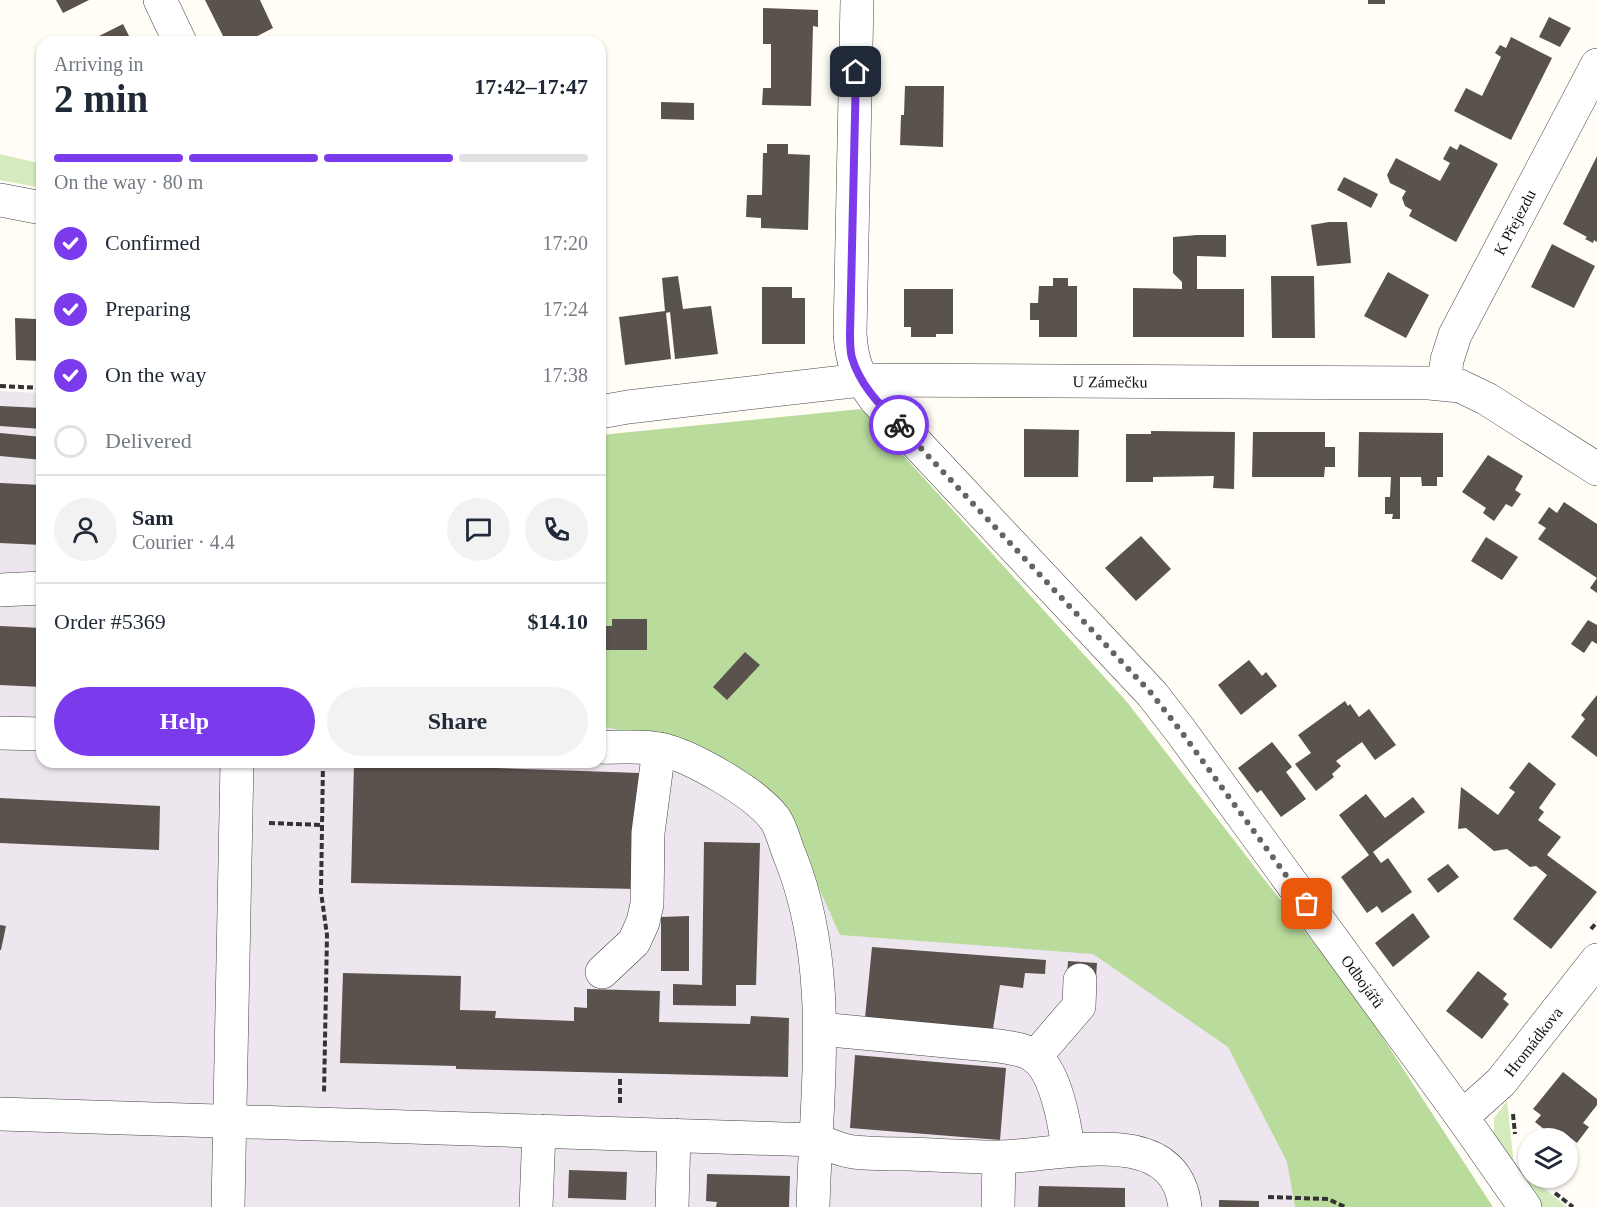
<!DOCTYPE html>
<html lang="en">
<head>
<meta charset="utf-8">
<style>
  body { margin:0; font-family:"Times New Roman",serif; background:#f2f2f3; color:#1f2937; height:100vh; display:flex; flex-direction:column; font-size:22px; white-space:nowrap }
  * { box-sizing:border-box; margin:0 }
  p { font-size:20px; color:#747a83 }
  .icon { flex:none; width:33px; height:33px; fill:none; stroke:currentColor; stroke-width:2; stroke-linecap:round; stroke-linejoin:round }
  .map { position:relative; flex:1; overflow:hidden }
  .side { position:absolute; left:36px; top:36px; width:570px; height:732px; display:flex; flex-direction:column; background:#fff; border-radius:18px; box-shadow:0 2px 4px #0004 }
  .side>* { flex:none }
  .buttons { position:absolute; left:1518px; top:1128px; display:grid; gap:12px }
  .buttons a { display:grid; place-items:center; width:60px; height:60px; border-radius:50%; background:#fff; box-shadow:0 2px 4px #0004; font-size:30px }
  .pin { position:absolute; display:grid; place-items:center; width:51px; height:51px; color:#fff; margin:-26px; border-radius:12px; box-shadow:0 3px 9px #0006 }
  .courier { position:absolute; display:grid; place-items:center; width:60px; height:60px; margin:-30px; border:4px solid #7c3aed; border-radius:50%; background:#fff; color:#222; box-shadow:0 2px 8px #0007 }
  .summary em { font-style:normal; font-weight:600 }
  .summary div { display:flex; flex-direction:column-reverse }
  .summary { display:flex; align-items:center; justify-content:space-between; height:102px; padding:0 18px }
  h1 { font-size:39px; font-weight:600; line-height:45px }
  .bar { display:grid; grid-template-columns:repeat(4,1fr); gap:9px 6px; align-content:center; height:72px; padding:0 18px }
  .bar i { height:8px; border-radius:4px; background:#e0e1e3 }
  .bar .active { background:#7c3aed }
  .bar p { grid-column:span 4 }
  .line { display:flex; align-items:center; gap:15px; padding:0 18px; border-top:2px solid #e0e1e3 }
  .line div { flex:1 }
  .round { display:grid; place-items:center; flex:none; width:63px; height:63px; border-radius:32px; background:#f2f2f3 }
  ol { padding:0 18px; list-style:none }
  li { display:flex; align-items:center; gap:18px; height:66px }
  li p { margin-inline-start:auto }
  li .icon { padding:6px; border-radius:50%; background:#7c3aed; color:#fff; stroke-width:4 }
  li:last-child { color:#747a83 }
  li i { width:33px; height:33px; border:3px solid #e0e1e3; border-radius:50% }
  .button { display:flex; gap:12px; margin-top:auto; padding:12px 18px }
  .button a { flex:1; height:69px; border-radius:36px; background:#7c3aed; color:#fff; font-size:24px; font-weight:600; line-height:69px; text-align:center }
  .button a+a { background:#f2f2f3; color:#1f2937 }
  .map>svg:first-child { display:block }
  .industrial { fill:#eee6ef }
  .green { fill:#d5ebbd }
  .forest { fill:#b9dc9c }
  .building { fill:#5a524d }
  .lines { fill:none; stroke-linecap:round; stroke-linejoin:round }
  .minor-casing { stroke:#444; stroke-width:34 }
  .path { stroke:#333; stroke-width:4; stroke-dasharray:6 3; stroke-linecap:butt }
  .minor { stroke:#fff; stroke-width:33 }
  .done { stroke:#646461; stroke-width:6; stroke-dasharray:0 10.8 }
  .route { stroke:#7c3aed; stroke-width:8 }
  .labels { text-anchor:middle; stroke-width:6; stroke-linejoin:round; paint-order:stroke }
  .street-label { font-size:16px; fill:#111; stroke:#fff }
</style>
</head>
<body>
<div class="map">
<svg width="1597" height="1207" viewBox="0 0 1597 1207">
  <rect width="100%" height="100%" fill="#fffdf5"/>
  <path class="industrial" d="M0,391L42,393V762H600V436L611,434L861,409L1490,1207H0Z"/>
  <path class="green" d="M0,154L42,164V188L0,180Z
    M1507,1101L1514,1164L1567,1207H1540L1494,1136V1118Z"/>
  <path class="forest" d="M861,409L1127,702L1361,1004L1493,1207H1295L1287,1162L1228,1047L1093,954L840,935L786,815L682,743L600,726V436L611,434Z"/>
  <path class="building" d="M56,0H89L63,13Z
    M205,0H260L273,28L246,42H226Z
    M1368,0H1385V4H1368Z
    M763,8L818,10V27L813,26L811,106L762,105L763,88H771V44H763Z
    M1549,17L1571,28L1560,47L1539,37Z
    M123,24L132,42H87Z
    M1511,37L1552,58L1511,140L1454,111L1466,88L1482,96L1501,57L1495,53L1500,45L1506,48Z
    M905,86H944L943,147L900,145L901,115H904Z
    M661,102L694,103V120L661,119Z
    M767,144H788V154L810,155L808,230L761,228V218L746,217L747,195H762L763,153H767Z
    M1460,144L1498,164L1456,242L1409,216L1412,210L1405,206L1402,198L1406,191L1390,183L1387,175L1396,158L1440,181L1450,163L1443,159L1450,146L1457,150Z
    M1597,156V242L1594,240L1593,243L1585,239L1587,237L1563,224Z
    M1344,177L1378,194L1371,208L1337,190Z
    M1329,222H1347L1351,263L1317,266L1311,225Z
    M1197,235H1226V257L1197,256V289H1244V337H1133V288L1182,289V282L1173,273V237Z
    M1552,244L1595,266L1574,308L1531,287Z
    M40,256L42,257V361L16,360L15,318L36,319Z
    M1388,272L1429,295L1406,338L1364,316Z
    M678,276L683,309L711,306L718,354L675,359L670,312L666,313L671,359L625,365L619,317L665,311L662,278Z
    M1271,276H1314L1315,338H1272Z
    M1053,278H1068V286H1077V337H1039V320H1030V303H1038L1039,286H1053Z
    M762,287H792V298H805V344H762Z
    M904,289H953V334H936V337H911V327H904Z
    M0,406L42,408V429L0,426Z
    M1024,429L1079,430L1078,477H1024Z
    M1151,431L1235,432L1234,489L1213,488L1214,476L1153,477V482H1126V434H1151Z
    M1253,432H1325V447H1335V467H1325L1324,477H1252Z
    M1359,432L1443,433V477H1437V486H1422L1421,477H1400V519H1392L1393,514H1385V497H1390L1391,477H1358Z
    M0,433L42,437V460L0,456Z
    M1488,455L1523,476L1515,490L1521,494L1512,507L1506,504L1494,521L1483,513L1486,508L1462,492Z
    M0,483L42,485V545L0,543Z
    M1564,502L1597,524V593L1590,588L1597,578L1538,539L1546,528L1538,523L1549,507L1557,513Z
    M1141,536L1171,569L1136,601L1105,568Z
    M1486,537L1518,557L1502,580L1471,561Z
    M612,619H647V650H600V626H612Z
    M1588,620L1597,625V644L1592,641L1584,653L1571,644Z
    M0,626L42,628V687L0,685Z
    M745,652L760,665L727,700L713,687Z
    M1249,660L1262,676L1266,672L1277,686L1241,715L1218,685Z
    M1597,695V757L1571,737L1585,719L1581,715Z
    M1345,701L1348,706L1350,704L1359,717L1369,709L1396,745L1375,760L1362,742L1336,761L1341,766L1332,774L1334,777L1316,791L1295,764L1311,753L1298,735Z
    M1272,742L1292,767L1286,772L1306,799L1281,817L1261,790L1257,793L1238,768Z
    M1529,762L1556,784L1539,808L1544,812L1538,820L1561,837L1547,855L1597,892L1551,949L1513,919L1547,875L1536,866L1530,867L1507,849L1494,851L1466,828L1458,829L1461,787L1498,815L1515,792L1509,788Z
    M354,763L640,773L637,889L351,883Z
    M1366,794L1385,818L1413,797L1425,812L1373,852L1381,863L1388,858L1412,892L1382,913L1377,906L1367,913L1341,877L1369,855L1339,815Z
    M0,798L160,806L159,850L0,843Z
    M704,842L760,843L756,985H736V1006L673,1005V984L702,985Z
    M1448,864L1459,877L1438,893L1427,879Z
    M1413,913L1430,937L1393,967L1375,943Z
    M689,916V971H661V917Z
    M0,925L6,926L1,950H0Z
    M872,947L1046,960L1045,974L1025,973L1023,988L1000,985L993,1029L865,1018Z
    M1068,961L1097,963L1096,978L1067,977Z
    M1478,971L1507,994L1503,999L1509,1004L1482,1039L1446,1011Z
    M343,973L461,976L460,1010L496,1011L495,1018L574,1021V1007L587,1008V989L660,991L659,1022L750,1024L751,1016L789,1018L788,1077L456,1069V1066L340,1063Z
    M855,1055L1006,1068L1000,1140L850,1128Z
    M1563,1072L1597,1099V1105L1583,1123L1589,1127L1577,1143L1562,1131L1555,1138L1535,1122L1541,1115L1533,1109Z
    M569,1170L627,1172L626,1200L568,1198Z
    M707,1174L790,1176L789,1207H716L717,1202L706,1201Z
    M1039,1186L1125,1188V1207H1038Z
    M1219,1200L1259,1201V1207H1219Z"/>
  <g class="lines">
    <g class="minor-casing">
      <g id="minor">
        <path d="M160,0L180,42"/>
        <path id="s1" d="M857,0L850,334C852,364 858,376 876,400L1152,694L1180,730L1462,1117L1525,1207"/>
        <path d="M0,200L42,208"/>
        <path id="s2" d="M1444,384L1447,360L1455,335L1597,65"/>
        <path id="s3" d="M600,412L628,407L861,380L1429,383L1460,386L1487,399L1597,469"/>
        <path d="M0,590L42,588"/>
        <path d="M0,733L42,734"/>
        <path d="M600,747C619,748 641,745 659,749C690,755 756,793 775,819C782,829 785,845 790,856C835,968 816,1090 813,1207"/>
        <path d="M602,972L634,942L643,922L647,904L648,833L659,749"/>
        <path d="M820,1029L999,1046C1011,1048 1025,1049 1035,1057C1056,1072 1065,1125 1068,1149"/>
        <path d="M1035,1057L1079,1006L1080,980"/>
        <path d="M0,1114L815,1140C828,1144 841,1151 854,1152C872,1154 891,1154 909,1154C938,1155 967,1157 996,1157C1053,1158 1175,1118 1185,1207"/>
        <path id="s4" d="M1462,1117L1501,1082L1597,960"/>
        <path d="M228,1207L237,762"/>
        <path d="M536,1207L539,1131"/>
        <path d="M672,1207L674,1135"/>
        <path d="M998,1207L999,1158"/>
      </g>
    </g>
    <path class="path" d="M0,386L42,388
      M323,762L321,892L327,935L324,1094
      M269,823L322,825
      M1591,929L1597,922
      M620,1103V1076
      M1513,1114L1515,1134
      M1555,1193L1573,1207
      M1268,1197L1328,1199L1345,1207"/>
    <use href="#minor" class="minor"/>
  </g>
  <g class="lines">
    <path class="done" d="M899,425L1152,694L1180,730L1307,904"/>
    <path class="route" d="M856,72L850,334C850,342 850,351 852,358C860,385 880,405 899,425"/>
  </g>
  <g class="labels">
    <g class="street-label">
      <text dy="6" stroke="none"><textPath href="#s2" startOffset="178">K Přejezdu</textPath></text>
      <text dy="6" stroke="none"><textPath href="#s3" startOffset="512">U Zámečku</textPath></text>
      <text dy="6" stroke="none"><textPath href="#s1" startOffset="1166">Odbojářů</textPath></text>
      <text dy="6" stroke="none"><textPath href="#s4" startOffset="104">Hromádkova</textPath></text>
    </g>
  </g>
</svg>
<div class="buttons">
<a><svg class="icon" aria-label="layers" viewBox="0 0 24 24"><path d="M12 4l9 5-9 5-9-5zM3 14l9 5 9-5"/></svg></a>
</div>
<div class="pin" style="left:1307px;top:904px;background:#ea580c"><svg class="icon" aria-label="bag" viewBox="0 0 24 24"><path d="M5 8h14l-1 12H6zM9 8a3 3 0 0 1 6 0"/></svg></div>
<div class="pin" style="left:856px;top:72px;background:#1f2937"><svg class="icon" aria-label="home" viewBox="0 0 24 24"><path d="M3 11l9-7 9 7M6 9v11h12V9"/></svg></div>
<div class="courier" style="left:899px;top:425px"><svg class="icon" aria-label="bike" viewBox="0 0 24 24"><circle cx="6" cy="16" r="4"/><circle cx="18" cy="16" r="4"/><path d="M6 16l4-8h5l3 8M10 8l3 8H6M13 5h3"/></svg></div>
<section class="side">
<div class="summary"><div><h1>2 min</h1><p>Arriving in</p></div><em>17:42–17:47</em></div>
<div class="bar"><i class="active"></i><i class="active"></i><i class="active"></i><i></i><p>On the way · 80 m</p></div>
<ol>
<li><svg class="icon" aria-label="check" viewBox="0 0 24 24"><path d="M5 12l5 5 9-10"/></svg>Confirmed<p>17:20</p></li>
<li><svg class="icon" aria-label="check" viewBox="0 0 24 24"><path d="M5 12l5 5 9-10"/></svg>Preparing<p>17:24</p></li>
<li><svg class="icon" aria-label="check" viewBox="0 0 24 24"><path d="M5 12l5 5 9-10"/></svg>On the way<p>17:38</p></li>
<li><i></i>Delivered</li>
</ol>
<div class="line" style="height:108px"><a class="round"><svg class="icon" aria-label="person" viewBox="0 0 24 24"><circle cx="12" cy="8" r="4"/><path d="M4 21q1-7 8-7t8 7"/></svg></a><div><b>Sam</b><p>Courier · 4.4</p></div><a class="round"><svg class="icon" aria-label="chat" viewBox="0 0 24 24"><path d="M4 5h16v11H9l-5 4z"/></svg></a><a class="round"><svg class="icon" aria-label="phone" viewBox="0 0 24 24"><path d="M5 4h4l2 5-3 2q2 4 5 5l2-3 5 2v4C11 20 4 13 5 4z"/></svg></a></div>
<div class="line" style="height:78px"><div>Order #5369</div><b>$14.10</b></div>
<div class="button"><a>Help</a><a>Share</a></div>
</section>
</div>
</body>
</html>
